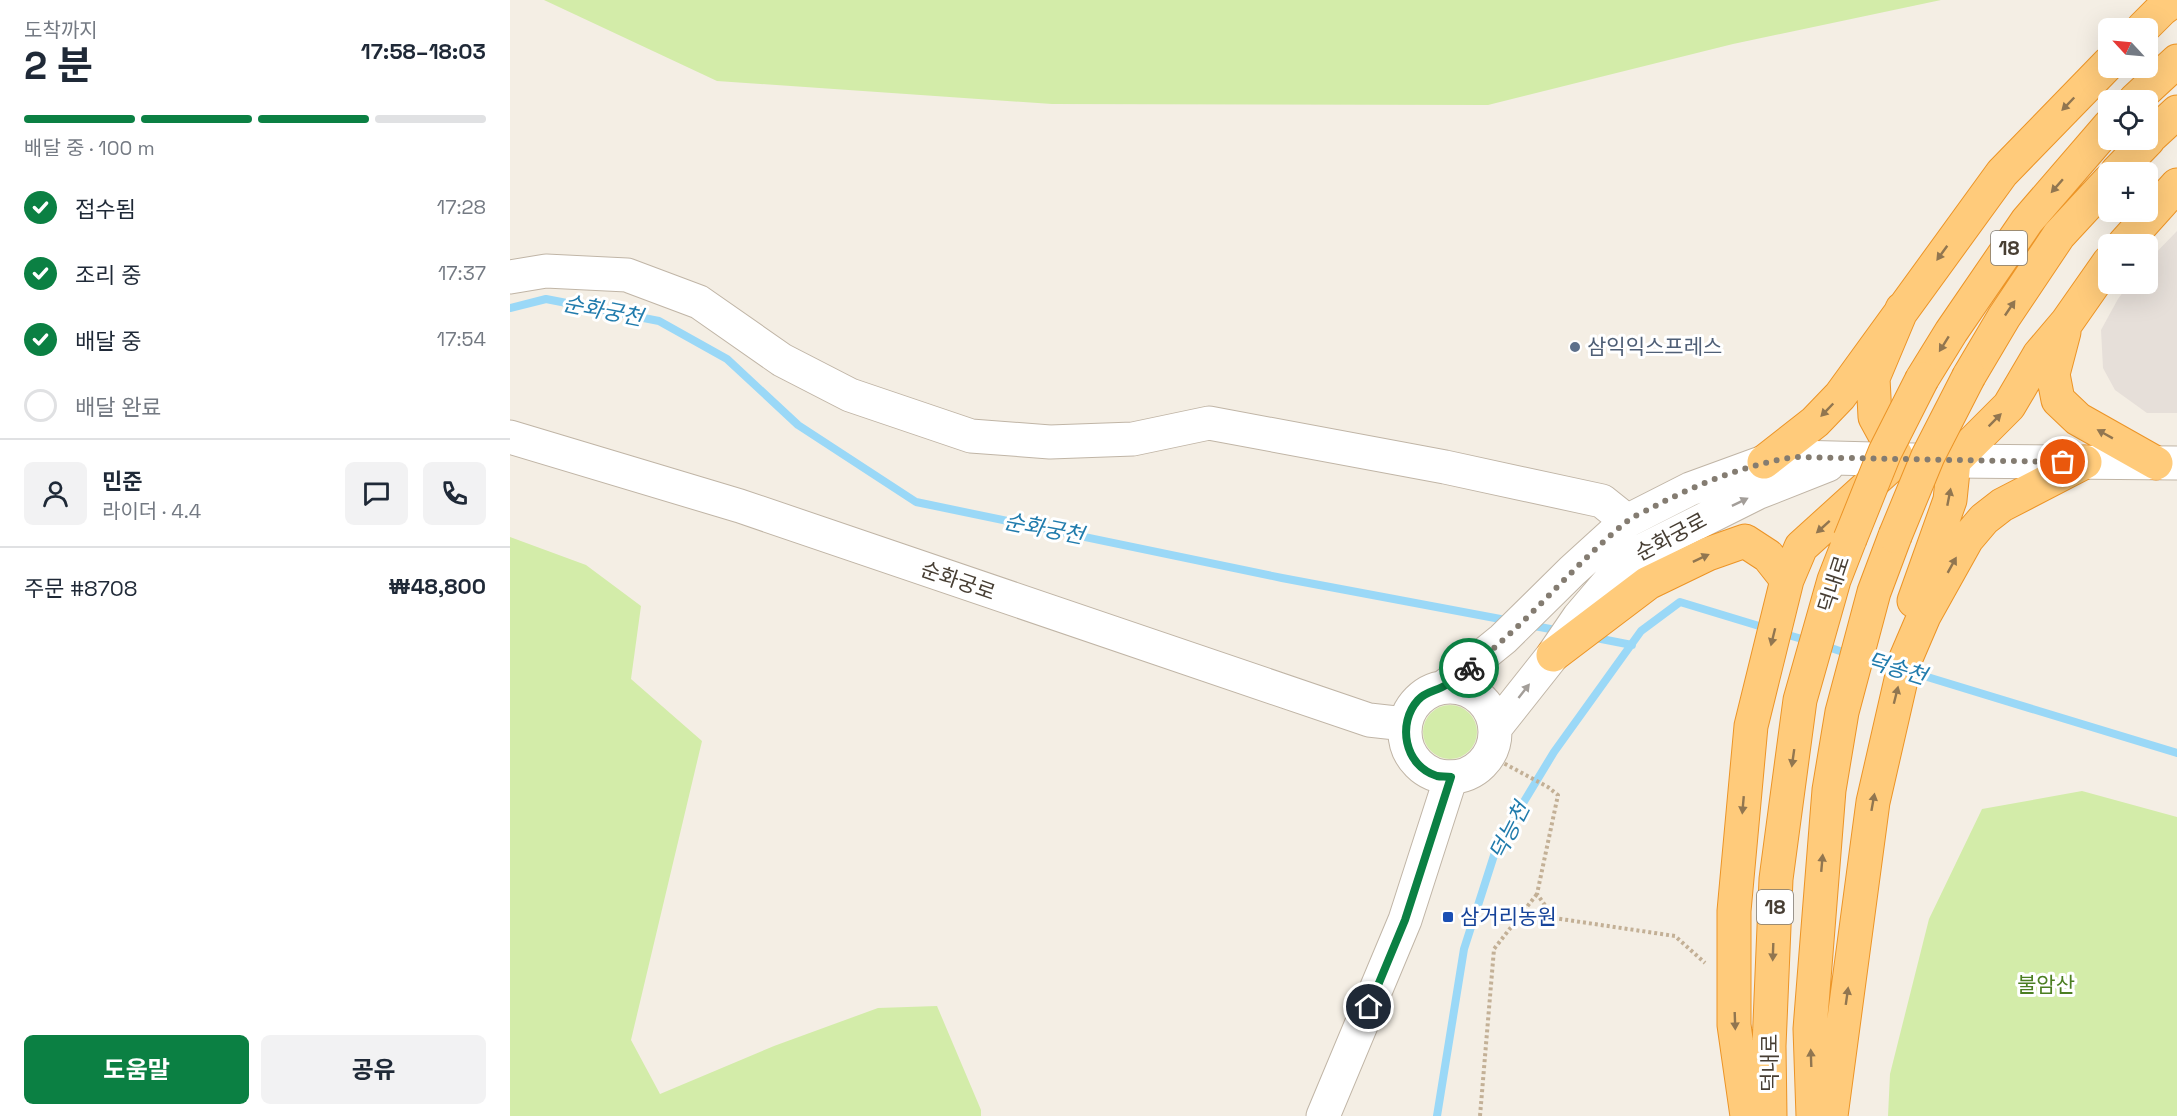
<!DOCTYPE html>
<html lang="ko">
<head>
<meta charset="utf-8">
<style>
  body { margin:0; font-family:"Space Grotesk","Noto Sans KR",sans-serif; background:#f2f2f3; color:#1f2937; height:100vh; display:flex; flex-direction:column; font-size:22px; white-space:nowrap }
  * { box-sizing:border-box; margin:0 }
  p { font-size:20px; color:#747a83 }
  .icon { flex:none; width:33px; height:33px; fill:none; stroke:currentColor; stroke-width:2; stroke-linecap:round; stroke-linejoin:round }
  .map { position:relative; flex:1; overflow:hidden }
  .sheet { display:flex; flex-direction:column; background:#fff; width:510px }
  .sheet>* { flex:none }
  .needle { width:39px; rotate:296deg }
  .fabs { position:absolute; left:1588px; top:18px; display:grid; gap:12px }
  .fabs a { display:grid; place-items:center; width:60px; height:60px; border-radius:9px; background:#fff; box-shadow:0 6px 24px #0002; font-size:30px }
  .pin { position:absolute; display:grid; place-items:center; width:51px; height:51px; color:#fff; margin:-26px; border:3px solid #fff; border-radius:50%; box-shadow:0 2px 6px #0007 }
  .courier { position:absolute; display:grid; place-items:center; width:60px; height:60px; margin:-30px; border:4px solid #0b8043; border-radius:50%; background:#fff; color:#222; box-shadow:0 2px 8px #0007 }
  .headline em { font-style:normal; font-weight:700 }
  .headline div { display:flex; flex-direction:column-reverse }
  .headline { display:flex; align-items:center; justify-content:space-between; height:102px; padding:0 24px }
  h1 { font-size:39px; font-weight:700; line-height:45px }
  .bar { display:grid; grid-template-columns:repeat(4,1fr); gap:9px 6px; align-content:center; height:72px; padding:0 24px }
  .bar i { height:8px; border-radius:4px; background:#e0e1e3 }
  .bar .current { background:#0b8043 }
  .bar p { grid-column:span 4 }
  .line { display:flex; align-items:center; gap:15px; padding:0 24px; border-top:2px solid #e0e1e3 }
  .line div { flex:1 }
  .round { display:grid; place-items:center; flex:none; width:63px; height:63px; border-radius:9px; background:#f2f2f3 }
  ol { padding:0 24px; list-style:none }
  li { display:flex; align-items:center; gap:18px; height:66px }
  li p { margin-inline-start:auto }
  li .icon { padding:6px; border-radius:50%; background:#0b8043; color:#fff; stroke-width:4 }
  li:last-child { color:#747a83 }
  li i { width:33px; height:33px; border:3px solid #e0e1e3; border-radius:50% }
  .action { display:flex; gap:12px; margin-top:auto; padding:12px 24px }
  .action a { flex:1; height:69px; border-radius:9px; background:#0b8043; color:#fff; font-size:24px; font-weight:700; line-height:69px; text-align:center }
  .action a+a { background:#f2f2f3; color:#1f2937 }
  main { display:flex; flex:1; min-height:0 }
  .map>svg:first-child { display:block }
  .industrial { fill:#e6dfd9 }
  .green { fill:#d3eca9 }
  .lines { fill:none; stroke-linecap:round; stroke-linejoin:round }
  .stream { stroke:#9ad8f7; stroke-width:8 }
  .minor-casing { stroke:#c0b5a6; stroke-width:35 }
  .tertiary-casing { stroke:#c0b5a6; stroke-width:35 }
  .trunk-casing { stroke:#ec9426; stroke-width:35 }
  .path { stroke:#c3b096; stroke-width:4; stroke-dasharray:3 3; stroke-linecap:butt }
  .minor { stroke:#fff; stroke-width:33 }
  .tertiary { stroke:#fff; stroke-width:33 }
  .trunk { stroke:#ffcb7b; stroke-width:33 }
  .trunk-bridge-casing { stroke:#ec9426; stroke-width:35; stroke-linecap:butt }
  .trunk-bridge { stroke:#ffcb7b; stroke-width:33 }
  .oneway { fill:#917650 }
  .oneway2 { fill:#a39e99 }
  .done { stroke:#847c71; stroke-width:6; stroke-dasharray:0 10.8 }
  .route { stroke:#0b8043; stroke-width:8 }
  .service-dot { fill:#5c6f8a; stroke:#fff; stroke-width:2 }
  .transit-dot { fill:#1a4fb4; stroke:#fff; stroke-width:2 }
  .labels { text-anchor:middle; stroke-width:6; stroke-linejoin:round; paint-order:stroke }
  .shield { fill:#fff; stroke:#7e7870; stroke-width:1.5 }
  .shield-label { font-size:20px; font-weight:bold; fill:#473e33 }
  .service-label { font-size:21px; fill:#4e5e75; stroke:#fff; text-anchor:start }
  .street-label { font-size:21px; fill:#473e33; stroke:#fff }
  .transit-label { font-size:21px; fill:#164399; stroke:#fff; text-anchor:start }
  .park-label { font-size:21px; fill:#4b7e21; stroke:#fff }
  .water-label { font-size:22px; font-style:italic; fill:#207bac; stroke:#fff }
</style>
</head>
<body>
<main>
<section class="sheet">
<div class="headline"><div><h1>2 분</h1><p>도착까지</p></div><em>17:58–18:03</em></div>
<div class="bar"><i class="current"></i><i class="current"></i><i class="current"></i><i></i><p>배달 중 · 100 m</p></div>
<ol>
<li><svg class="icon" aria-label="check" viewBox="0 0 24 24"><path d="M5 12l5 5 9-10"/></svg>접수됨<p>17:28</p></li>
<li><svg class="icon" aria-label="check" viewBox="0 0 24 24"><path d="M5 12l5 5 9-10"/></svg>조리 중<p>17:37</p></li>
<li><svg class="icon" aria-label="check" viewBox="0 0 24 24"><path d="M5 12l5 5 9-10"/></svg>배달 중<p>17:54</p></li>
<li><i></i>배달 완료</li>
</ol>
<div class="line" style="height:108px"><a class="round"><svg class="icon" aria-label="person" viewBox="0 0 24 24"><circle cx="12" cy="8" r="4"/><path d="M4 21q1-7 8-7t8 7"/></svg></a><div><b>민준</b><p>라이더 · 4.4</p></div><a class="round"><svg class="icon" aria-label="chat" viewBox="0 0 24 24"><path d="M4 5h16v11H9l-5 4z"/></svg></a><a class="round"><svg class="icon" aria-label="phone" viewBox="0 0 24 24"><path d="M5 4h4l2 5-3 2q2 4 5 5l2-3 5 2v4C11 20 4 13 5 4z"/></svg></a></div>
<div class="line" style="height:78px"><div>주문 #8708</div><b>₩48,800</b></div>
<div class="action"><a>도움말</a><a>공유</a></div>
</section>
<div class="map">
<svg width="1667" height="1116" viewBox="0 0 1667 1116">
  <rect width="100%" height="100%" fill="#f4eee4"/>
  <path class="industrial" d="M1667,231V413H1637L1605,390L1593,368L1591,330L1608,299L1619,284H1638V261Z"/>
  <path class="green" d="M34,0H1431L1223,44L978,105L542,104L207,81Z
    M0,537L76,565L131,606L121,679L192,741L121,1040L150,1094L264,1046L368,1008L427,1006L471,1110V1116H0Z
    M913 732a27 27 0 1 1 54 0a27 27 0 1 1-54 0Z
    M1572,791L1667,817V1116H1378L1380,1074L1419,919L1472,809Z"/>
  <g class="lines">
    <path class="stream" d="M0,308L36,299L149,321L217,359L288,425L406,502L772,578L1001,621
      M1019,625L1051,631
      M1271,633L1299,641
      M1081,637L1122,645
      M1312,645L1339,654
      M1352,658L1388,669
      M1401,672L1667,753
      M927,1116L954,949L987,846L1044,752L1131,631L1170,602L1259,629"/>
    <g class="minor-casing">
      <path id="minor" d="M0,277L36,271L117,275L189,302L272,360L340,395L461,436L540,442L623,439L699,423L935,467L1092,501L1117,521
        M813,1116L895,920L941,777"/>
    </g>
    <g class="tertiary-casing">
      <path id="tertiary" d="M0,437L230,506L859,720L895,724
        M935,686L993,639L1062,571L1117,521L1180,489L1254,462L1284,457L1444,461L1667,463
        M895 732a45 45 0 1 1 90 0a45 45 0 1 1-90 0Z
        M986,727L1043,655L1069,617L1121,556L1247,493L1318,465"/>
    </g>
    <g class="trunk-casing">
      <path id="trunk" d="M1633,28L1652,9L1664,0
        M1625,100L1667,61
        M1638,139L1667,112
        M1607,172L1638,140
        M1614,244L1667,185
        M1554,332L1543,374L1548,400L1568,419L1646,463
        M1459,376L1494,317L1549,235L1599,181
        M1412,379L1441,332L1517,221L1599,126
        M1254,462L1305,422L1330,396L1492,173L1599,63
        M1404,601L1440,500L1444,461L1499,406L1529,355L1557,322L1599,262
        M1043,655L1138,583L1198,554L1235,541L1258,556L1277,580
        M1237,1116L1224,1025V911L1241,726L1277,580L1291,547L1388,459L1365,417L1363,378L1392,309
        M1260,1116L1259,1046L1266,879L1290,700L1324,580L1340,539
        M1303,1116L1300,1029L1319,790L1332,712L1364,592L1385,536
        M1321,1116L1363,802L1396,658L1414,616L1457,539L1474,519L1492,505L1575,462"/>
    </g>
    <path class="path" d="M984,758L1038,787L1048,795L1027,894L1044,918L1165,936L1195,963
      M970,1116L984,949L1027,894"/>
    <use href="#minor" class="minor"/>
    <use href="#tertiary" class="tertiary"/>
    <use href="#trunk" class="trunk"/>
    <g class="trunk-bridge-casing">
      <path id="trunk-bridge" d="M1385,536L1418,456L1459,376
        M1340,539L1375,452L1412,379"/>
    </g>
    <use href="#trunk-bridge" class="trunk-bridge"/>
  </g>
  <defs><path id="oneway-solid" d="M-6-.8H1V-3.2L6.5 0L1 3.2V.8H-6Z" transform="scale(1.5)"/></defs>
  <g class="oneway">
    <use href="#oneway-solid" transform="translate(1558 104) rotate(134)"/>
    <use href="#oneway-solid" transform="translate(1547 186) rotate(131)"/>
    <use href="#oneway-solid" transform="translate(1432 253) rotate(126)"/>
    <use href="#oneway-solid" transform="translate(1500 308) rotate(-56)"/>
    <use href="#oneway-solid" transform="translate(1434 344) rotate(122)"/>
    <use href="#oneway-solid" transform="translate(1317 410) rotate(134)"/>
    <use href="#oneway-solid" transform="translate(1485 420) rotate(-45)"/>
    <use href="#oneway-solid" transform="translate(1595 434) rotate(-151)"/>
    <use href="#oneway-solid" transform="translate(1439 497) rotate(-79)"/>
    <use href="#oneway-solid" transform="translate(1313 527) rotate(138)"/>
    <use href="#oneway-solid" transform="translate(1191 558) rotate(-25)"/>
    <use href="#oneway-solid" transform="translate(1442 565) rotate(-61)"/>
    <use href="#oneway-solid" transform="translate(1263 637) rotate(104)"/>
    <use href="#oneway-solid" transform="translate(1386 695) rotate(-76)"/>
    <use href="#oneway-solid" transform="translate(1283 758) rotate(98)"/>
    <use href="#oneway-solid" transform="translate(1363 802) rotate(-80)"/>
    <use href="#oneway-solid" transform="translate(1233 805) rotate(95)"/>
    <use href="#oneway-solid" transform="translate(1312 863) rotate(-85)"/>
    <use href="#oneway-solid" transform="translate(1263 952) rotate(92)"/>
    <use href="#oneway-solid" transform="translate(1337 996) rotate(-82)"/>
    <use href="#oneway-solid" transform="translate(1225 1021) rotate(88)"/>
    <use href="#oneway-solid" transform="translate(1301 1058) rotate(-92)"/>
  </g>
  <g class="oneway2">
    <use href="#oneway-solid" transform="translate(1230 502) rotate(-26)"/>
    <use href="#oneway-solid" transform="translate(1014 691) rotate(-52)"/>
  </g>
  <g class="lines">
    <path class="done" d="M959,668C1016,626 1060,568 1115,523C1124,515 1137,511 1147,505C1190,483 1236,465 1284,457L1553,462"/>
    <path class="route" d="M859,1007L895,920L941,777C936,776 931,777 927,776C894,766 887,723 908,700C916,691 927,691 936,685C944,680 951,674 959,668"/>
  </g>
  <circle class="service-dot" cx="1065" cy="347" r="6"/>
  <rect class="transit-dot" x="932" y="911" width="12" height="12" rx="3"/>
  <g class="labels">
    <g class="shield">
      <rect x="1481" y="231" width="36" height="34" rx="4.5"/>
      <rect x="1247" y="890" width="36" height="34" rx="4.5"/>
    </g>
    <g class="shield-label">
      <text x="1499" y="255">18</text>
      <text x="1265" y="914">18</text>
    </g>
    <g class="service-label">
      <text x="1077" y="354">삼익익스프레스</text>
    </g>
    <g class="street-label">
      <text transform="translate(1161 537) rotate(-28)" y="7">순화궁로</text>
      <text transform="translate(448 581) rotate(19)" y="7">순화궁로</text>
      <text transform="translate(1324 584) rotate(-72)" y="7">덕내로</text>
      <text transform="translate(1260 1063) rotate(-90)" y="7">덕내로</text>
    </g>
    <g class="transit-label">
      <text x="950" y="924">삼거리농원</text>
    </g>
    <g class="park-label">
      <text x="1536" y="992">불암산</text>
    </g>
    <g class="water-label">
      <text transform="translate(93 310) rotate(11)" y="8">순화궁천</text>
      <text transform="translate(534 528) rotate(11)" y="8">순화궁천</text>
      <text transform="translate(1387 668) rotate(17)" y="8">덕송천</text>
      <text transform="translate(999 831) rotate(-63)" y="8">덕능천</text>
    </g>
  </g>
</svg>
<div class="fabs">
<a><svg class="needle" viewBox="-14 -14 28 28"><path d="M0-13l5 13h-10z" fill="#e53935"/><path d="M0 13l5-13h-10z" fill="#747a83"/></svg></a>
<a><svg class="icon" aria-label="locate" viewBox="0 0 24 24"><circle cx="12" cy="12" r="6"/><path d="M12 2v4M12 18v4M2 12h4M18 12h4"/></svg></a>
<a>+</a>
<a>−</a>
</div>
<div class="pin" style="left:1553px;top:462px;background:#ea580c"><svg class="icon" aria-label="bag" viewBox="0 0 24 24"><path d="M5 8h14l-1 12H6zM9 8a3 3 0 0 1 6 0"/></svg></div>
<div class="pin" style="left:859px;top:1007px;background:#1f2937"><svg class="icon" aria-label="home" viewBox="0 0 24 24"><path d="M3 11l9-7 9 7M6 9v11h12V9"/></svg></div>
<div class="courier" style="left:959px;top:668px"><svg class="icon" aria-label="bike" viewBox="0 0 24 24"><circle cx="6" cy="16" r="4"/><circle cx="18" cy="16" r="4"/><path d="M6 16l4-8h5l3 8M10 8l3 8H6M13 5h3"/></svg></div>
</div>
</main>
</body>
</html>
